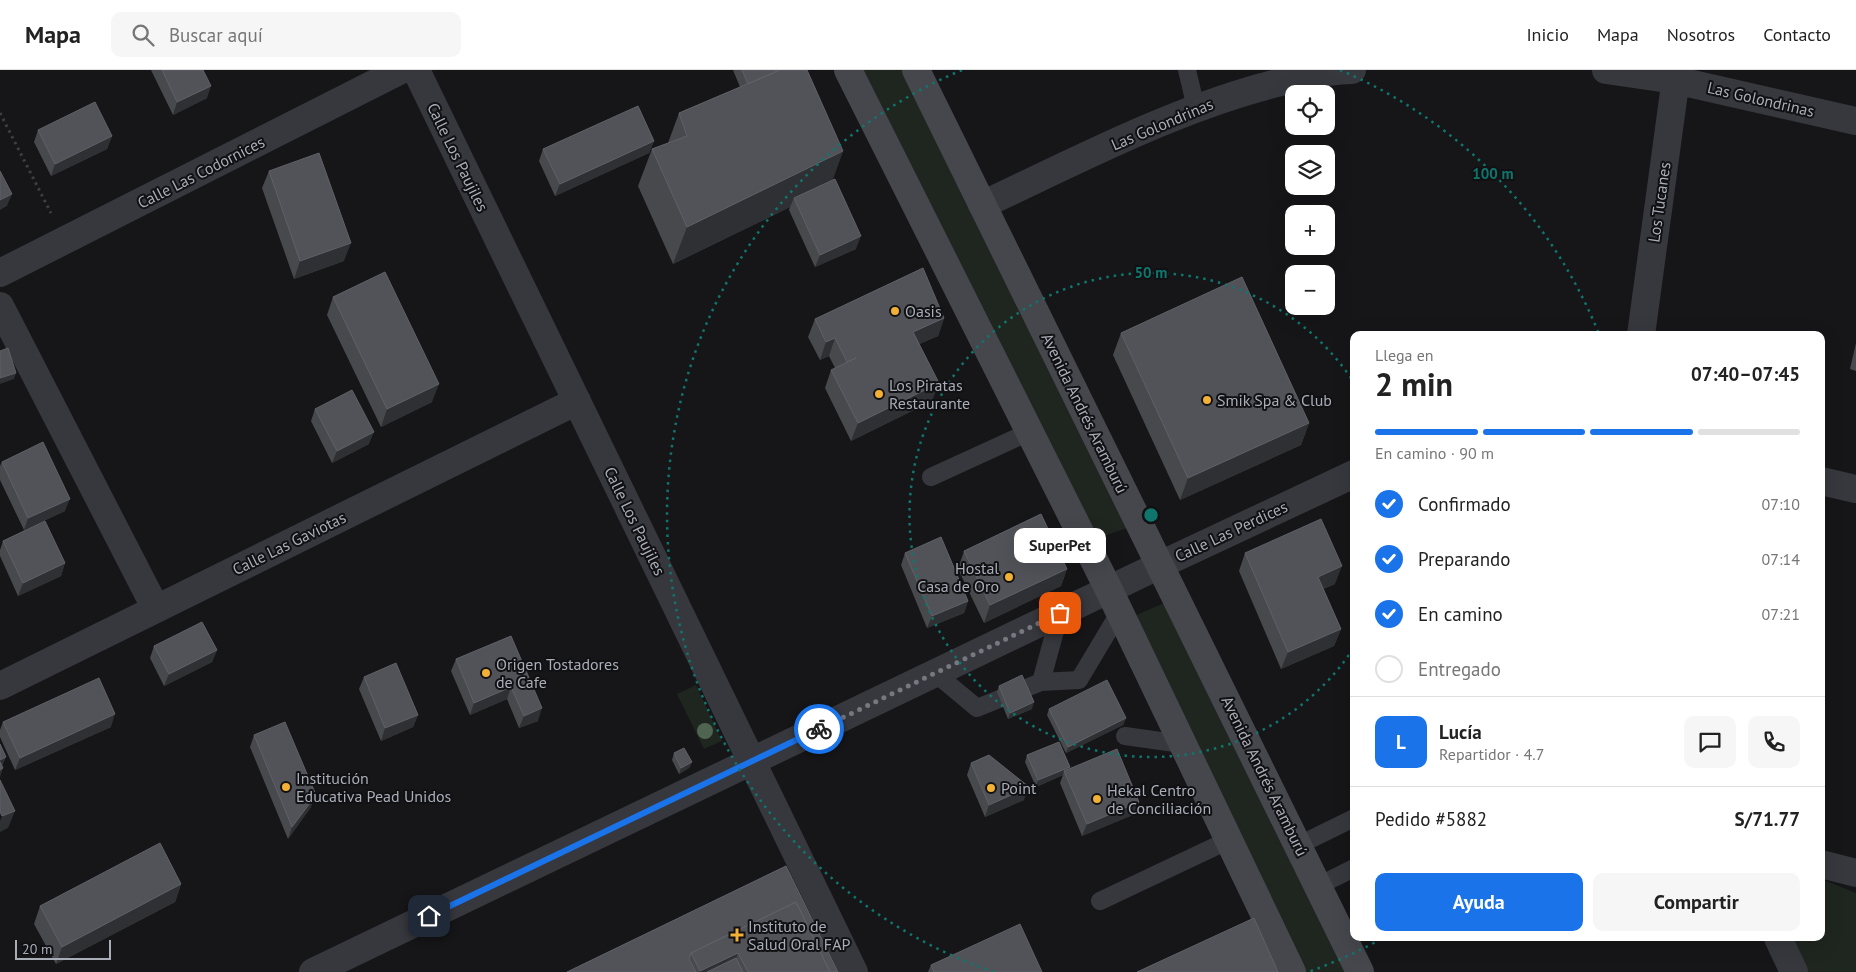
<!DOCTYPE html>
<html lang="es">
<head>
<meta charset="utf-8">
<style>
  body { margin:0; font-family:"PT Sans",sans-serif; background:#f6f6f6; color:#222; height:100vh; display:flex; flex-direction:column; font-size:19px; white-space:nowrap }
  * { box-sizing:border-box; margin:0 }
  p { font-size:16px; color:#767676 }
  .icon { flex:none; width:28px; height:28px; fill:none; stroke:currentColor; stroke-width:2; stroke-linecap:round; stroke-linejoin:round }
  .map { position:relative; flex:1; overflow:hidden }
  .panel { position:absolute; left:1350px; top:261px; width:475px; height:610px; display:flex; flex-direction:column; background:#fff; border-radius:10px; box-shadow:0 5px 20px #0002 }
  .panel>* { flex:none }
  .controls { position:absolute; left:1285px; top:15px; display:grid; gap:10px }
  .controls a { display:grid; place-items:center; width:50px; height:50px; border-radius:10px; background:#fff; box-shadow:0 5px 20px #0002; font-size:25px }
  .scale { position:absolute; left:15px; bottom:12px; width:96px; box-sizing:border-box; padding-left:5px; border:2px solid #a8adb8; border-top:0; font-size:14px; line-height:18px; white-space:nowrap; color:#a8adb8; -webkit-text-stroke:4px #111113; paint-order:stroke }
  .pin { position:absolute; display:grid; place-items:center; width:42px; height:42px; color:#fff; margin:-21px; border-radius:10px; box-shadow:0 2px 8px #0006 }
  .courier { position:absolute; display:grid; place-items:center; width:50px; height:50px; margin:-25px; border:4px solid #1a73e8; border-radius:50%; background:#fff; color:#222; box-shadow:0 1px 6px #0007 }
  .bubble { position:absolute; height:35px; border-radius:10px; background:#fff; box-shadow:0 5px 20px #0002; font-size:16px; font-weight:700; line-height:35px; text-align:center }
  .overview em { font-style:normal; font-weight:700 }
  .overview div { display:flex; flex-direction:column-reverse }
  .overview { display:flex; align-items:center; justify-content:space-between; height:85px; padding:0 25px }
  h1 { font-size:32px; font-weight:700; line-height:38px }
  .bar { display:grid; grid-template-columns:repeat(4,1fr); gap:8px 5px; align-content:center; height:60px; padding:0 25px }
  .bar i { height:6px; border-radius:4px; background:#e0e0e0 }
  .bar .active { background:#1a73e8 }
  .bar p { grid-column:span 4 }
  .line { display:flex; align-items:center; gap:12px; padding:0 25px; border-top:1px solid #e0e0e0 }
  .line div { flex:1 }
  .round { display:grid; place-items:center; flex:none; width:52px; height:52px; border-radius:10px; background:#f6f6f6 }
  ol { padding:0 25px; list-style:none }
  li { display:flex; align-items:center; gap:15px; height:55px }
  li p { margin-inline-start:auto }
  li .icon { padding:5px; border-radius:50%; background:#1a73e8; color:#fff; stroke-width:4 }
  li:last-child { color:#767676 }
  li i { width:28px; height:28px; border:2px solid #e0e0e0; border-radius:50% }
  .button { display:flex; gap:10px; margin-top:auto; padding:10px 25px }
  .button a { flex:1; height:58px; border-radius:10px; background:#1a73e8; color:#fff; font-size:20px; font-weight:700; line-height:58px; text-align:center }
  .button a+a { background:#f6f6f6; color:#222 }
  header { display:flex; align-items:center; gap:30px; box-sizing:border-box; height:70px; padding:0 25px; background:#fff; border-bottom:1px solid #e0e0e0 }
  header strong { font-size:24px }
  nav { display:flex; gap:28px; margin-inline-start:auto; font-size:18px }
  .search { width:350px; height:45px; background:#f6f6f6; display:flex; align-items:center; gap:12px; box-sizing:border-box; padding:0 18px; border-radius:10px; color:#767676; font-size:19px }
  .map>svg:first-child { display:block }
  .green { fill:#1e261f }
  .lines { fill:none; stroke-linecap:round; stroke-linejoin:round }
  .path { stroke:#3d3f44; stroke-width:3; stroke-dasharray:2.5 4; stroke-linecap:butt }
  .lane { stroke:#37383d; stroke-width:18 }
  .street { stroke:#37383d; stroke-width:28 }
  .secondary { stroke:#45474d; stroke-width:28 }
  .tree { fill:#506452 }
  .wall { fill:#47494d }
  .shaded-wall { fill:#2f3033 }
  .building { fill:#525359; stroke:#5f6168 }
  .done { stroke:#757880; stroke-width:5; stroke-dasharray:0 9 }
  .route { stroke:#1a73e8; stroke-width:6 }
  .ring { fill:none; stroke:#0f766e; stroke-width:2.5; stroke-dasharray:2.5 5 }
  .poi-dot { fill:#f2b134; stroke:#111113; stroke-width:2 }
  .labels { text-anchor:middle; stroke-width:4; stroke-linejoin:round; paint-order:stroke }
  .street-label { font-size:16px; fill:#a8adb8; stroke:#111113 }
  .poi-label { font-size:16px; fill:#a8adb8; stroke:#111113; text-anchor:start }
  .centre { fill:#0f766e; stroke:#111113; stroke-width:2.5 }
  .ring-label { font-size:15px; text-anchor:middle; font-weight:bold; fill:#0f766e; stroke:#111113; stroke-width:4; stroke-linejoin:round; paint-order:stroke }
</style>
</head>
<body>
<header>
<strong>Mapa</strong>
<div class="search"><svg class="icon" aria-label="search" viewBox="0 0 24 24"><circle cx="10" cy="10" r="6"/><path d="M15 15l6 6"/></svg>Buscar aquí</div>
<nav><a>Inicio</a><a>Mapa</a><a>Nosotros</a><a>Contacto</a></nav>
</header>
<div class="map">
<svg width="1856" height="902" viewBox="0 0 1856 902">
  <rect width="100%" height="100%" fill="#161618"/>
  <path class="green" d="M862,0H910L1133,456L1098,468Z
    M1164,533L1347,902H1304L1132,547Z
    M696,615L722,671L704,679L677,624Z
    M1821,809L1856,823V902H1804L1786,868H1821Z"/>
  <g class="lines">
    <path class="path" d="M0,43L51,143"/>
    <path class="lane" d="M1187,0L1196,38
      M931,407L1029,362
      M935,603L977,638L1041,612L1079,610L1119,543
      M1041,612L1060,543
      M1125,666L1182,674
      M1299,775L1354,748
      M1318,816L1354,798
      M1100,831L1229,770"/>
    <path class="street" d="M416,0L854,902
      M1606,0L1675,10L1856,51
      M982,135C1074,92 1165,44 1262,17C1292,9 1321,1 1352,0
      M0,203L401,0
      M0,236L156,539
      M1641,265L1677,0
      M1821,411L1856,419
      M0,616L577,331
      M1821,794L1856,803
      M1778,868L1794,902
      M313,902L1160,495L1354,404"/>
    <path class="secondary" d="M848,0L1109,520L1292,902
      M916,0L1360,902"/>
  </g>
  <circle class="tree" cx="705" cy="661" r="8"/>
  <path class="wall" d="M151,0H203L207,28L173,45Z
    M733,0H807L843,81L832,110L856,179L815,197L789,140L790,137L673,194L638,116L652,79L668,73L679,43L740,17Z
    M38,60L112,66L107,79L51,106L34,72Z
    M654,71L649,83L555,126L539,91L543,79Z
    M269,101L344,191L294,209L262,118Z
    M333,227L432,332L381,357L327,245Z
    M944,248L938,266L919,274L932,331L851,371L825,318L831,300L835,298L829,286L820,290L808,267L815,249Z
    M1121,263L1309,353L1301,375L1180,430L1113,285Z
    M1856,273V301L1850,299Z
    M315,339L369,374L332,393L311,351Z
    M2,392L65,441L24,460L0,410V396Z
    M3,471L65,493L61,506L18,526L0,486V480Z
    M964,481L1067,499L1061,516L984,553L958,499Z
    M905,483L968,531L964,543L927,558L901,495Z
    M1245,483L1335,514L1323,519L1341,559L1334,576L1281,599L1239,501Z
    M511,566L538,651L519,658L507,629L470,645L451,601L456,589Z
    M154,576L217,580L212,592L164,616L150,588Z
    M364,607L418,645L413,657L381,671L359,619Z
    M999,616L1032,639L1008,649L997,622Z
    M1049,639L1126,648L1123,655L1066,683L1047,645Z
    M3,652L111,657L15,700L0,667V660Z
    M254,665L311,737L288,769L250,677Z
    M674,683L692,692L689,698L679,704L672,690Z
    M1027,685L1070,697L1069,699L1139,732L1135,744L1082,766L1060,713L1063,705L1036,717L1025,692Z
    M971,693L1024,730L985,747L967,705Z
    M786,796L838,902H567Z
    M181,814L175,832L56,894L34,854L40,836Z
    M931,895L1042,902H928Z"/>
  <path class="shaded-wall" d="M211,16L207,28L173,45L177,32Z
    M112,66L107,79L51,106L55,94Z
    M654,71L649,83L555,126L560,114Z
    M843,81L830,118L794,128L790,137L673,194L687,157Z
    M12,124L7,136L0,140V130Z
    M861,166L856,179L815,197L820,185Z
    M351,173L344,191L294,209L300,191Z
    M944,248L938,266L906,280L913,262Z
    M835,268L829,286L820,290L826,272Z
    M16,303L14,309L0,314V308Z
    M939,313L932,331L851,371L858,353Z
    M439,314L432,332L381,357L387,339Z
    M1309,353L1301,375L1180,430L1188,408Z
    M374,362L369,374L332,393L337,381Z
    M70,429L65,441L24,460L28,448Z
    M65,493L61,506L18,526L23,513Z
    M1342,496L1335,514L1311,524L1318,507Z
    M1067,499L1061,516L984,553L990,535Z
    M968,531L964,543L927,558L932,546Z
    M1341,559L1334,576L1281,599L1288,582Z
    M217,580L212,592L164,616L169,604Z
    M511,617L507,629L470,645L474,633Z
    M1034,632L1032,639L1008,649L1010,643Z
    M542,638L538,651L519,658L524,646Z
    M115,644L111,657L15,700L20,688Z
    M418,645L413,657L381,671L385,658Z
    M1126,648L1123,655L1066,683L1068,677Z
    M6,687L1,699L3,698L0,707V690Z
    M692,692L689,698L679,704L681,698Z
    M1070,697L1068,703L1064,701L1063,705L1036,717L1038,710Z
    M1029,717L1024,730L985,747L989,735Z
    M316,725L311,737L288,769L292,757Z
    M1139,732L1135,744L1082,766L1087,754Z
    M15,741L8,758L0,762V751L2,746Z
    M181,814L175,832L56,894L62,877Z
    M738,883L732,900L728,902H699L700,901Z"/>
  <path class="building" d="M162,0H203L211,16L177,32Z
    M742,0H780L748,14Z
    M780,0H807L843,81L687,157L652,79L687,66L679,43Z
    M95,32L112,66L55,94L38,60Z
    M638,36L654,71L560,114L543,79Z
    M319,83L351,173L300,191L269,101Z
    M0,101L12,124L0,130Z
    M835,109L861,166L820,185L794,128Z
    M923,198L944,248L913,262L939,313L858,353L831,300L856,288L847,292L835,268L826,272L815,249Z
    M385,202L439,314L387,339L333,227Z
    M1242,207L1309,353L1188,408L1121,263Z
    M8,278L16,303L0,308V281Z
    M352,320L374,362L337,381L315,339Z
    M43,372L70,429L28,448L2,392Z
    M1041,444L1067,499L990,535L964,481Z
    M1321,449L1342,496L1318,507L1341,559L1288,582L1245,483Z
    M45,451L65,493L23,513L3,471Z
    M941,467L968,531L932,546L905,483Z
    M202,552L217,580L169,604L154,576Z
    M511,566L542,638L524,646L511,617L474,633L456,589Z
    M396,593L418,645L385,658L364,607Z
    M1022,605L1034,632L1010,643L999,616Z
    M99,608L115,644L20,688L3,652Z
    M1107,610L1126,648L1068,677L1049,639Z
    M285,652L316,725L292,757L254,665Z
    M1059,672L1070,697L1038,710L1027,685Z
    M0,674L6,687L0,690Z
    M684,678L692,692L681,698L674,683Z
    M1117,679L1139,732L1087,754L1064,701Z
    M989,685L1029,717L989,735L971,693Z
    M0,692L3,698L0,700Z
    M0,710L15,741L2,746L0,742Z
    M160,773L181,814L62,877L40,836Z
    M786,796L838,902H830L796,832L691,883L689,889L696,902H567Z
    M796,832L830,902H748L738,883L700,901L691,883Z
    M1254,848L1278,902H1137Z
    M1020,854L1042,902H934L931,895Z
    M736,888L743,902H707Z"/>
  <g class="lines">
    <path class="done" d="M819,659L1060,543"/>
    <path class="route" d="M429,846L819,659"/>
  </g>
  <g class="ring">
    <path d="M1353 579A242 242 0 1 1 1353 311"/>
    <path d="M1381 869A483 483 0 0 1 1308 902M994 902A483 483 0 0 1 962 0M1340 0A483 483 0 0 1 1599 264"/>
  </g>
  <g class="poi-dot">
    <circle cx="895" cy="241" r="5"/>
    <circle cx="879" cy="324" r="5"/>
    <circle cx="1207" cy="330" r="5"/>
    <circle cx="1009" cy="507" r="5"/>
    <circle cx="486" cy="603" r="5"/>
    <circle cx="286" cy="717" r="5"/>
    <circle cx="991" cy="718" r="5"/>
    <circle cx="1097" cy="729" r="5"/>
    <path d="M734.5 857.5h5v5h5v5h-5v5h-5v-5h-5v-5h5z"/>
  </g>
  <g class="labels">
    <g class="street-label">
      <text transform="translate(1761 29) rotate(13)" y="6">Las Golondrinas</text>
      <text transform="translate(1162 54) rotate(-23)" y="6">Las Golondrinas</text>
      <text transform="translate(458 87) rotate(64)" y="6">Calle Los Paujiles</text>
      <text transform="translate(201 102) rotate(-27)" y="6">Calle Las Codornices</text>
      <text transform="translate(1659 132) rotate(-82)" y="6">Los Tucanes</text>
      <text transform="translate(1085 343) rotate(64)" y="6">Avenida Andrés Aramburú</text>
      <text transform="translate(635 451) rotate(64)" y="6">Calle Los Paujiles</text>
      <text transform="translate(1231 461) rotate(-25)" y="6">Calle Las Perdices</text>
      <text transform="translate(289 473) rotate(-26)" y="6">Calle Las Gaviotas</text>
      <text transform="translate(1265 706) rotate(64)" y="6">Avenida Andrés Aramburú</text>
    </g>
    <g class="poi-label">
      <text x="905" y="247">Oasis</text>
      <text x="889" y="321">Los Piratas<tspan x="889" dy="18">Restaurante</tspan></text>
      <text x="1217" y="336">Smik Spa &amp; Club</text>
      <text x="999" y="504" text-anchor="end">Hostal<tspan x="999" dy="18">Casa de Oro</tspan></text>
      <text x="496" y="600">Origen Tostadores<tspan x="496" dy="18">de Cafe</tspan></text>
      <text x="296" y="714">Institución<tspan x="296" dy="18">Educativa Pead Unidos</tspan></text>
      <text x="1001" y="724">Point</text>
      <text x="1107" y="726">Hekal Centro<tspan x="1107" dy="18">de Conciliación</tspan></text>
      <text x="748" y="862">Instituto de<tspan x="748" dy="18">Salud Oral FAP</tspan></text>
    </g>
  </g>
  <circle cx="1151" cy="445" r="8" class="centre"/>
  <g class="ring-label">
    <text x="1493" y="109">100 m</text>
    <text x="1151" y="208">50 m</text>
  </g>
</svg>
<div class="controls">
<a><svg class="icon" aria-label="locate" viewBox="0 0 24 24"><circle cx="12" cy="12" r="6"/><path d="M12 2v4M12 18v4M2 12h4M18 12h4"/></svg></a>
<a><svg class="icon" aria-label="layers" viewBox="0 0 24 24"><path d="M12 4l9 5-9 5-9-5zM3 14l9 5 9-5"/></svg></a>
<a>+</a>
<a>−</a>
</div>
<div class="scale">20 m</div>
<div class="pin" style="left:1060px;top:543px;background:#ea580c"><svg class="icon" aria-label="bag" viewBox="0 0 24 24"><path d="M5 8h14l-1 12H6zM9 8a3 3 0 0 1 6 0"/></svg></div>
<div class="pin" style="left:429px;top:846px;background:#1f2937"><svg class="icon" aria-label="home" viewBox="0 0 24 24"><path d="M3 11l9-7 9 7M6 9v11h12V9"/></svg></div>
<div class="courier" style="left:819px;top:659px"><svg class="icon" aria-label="bike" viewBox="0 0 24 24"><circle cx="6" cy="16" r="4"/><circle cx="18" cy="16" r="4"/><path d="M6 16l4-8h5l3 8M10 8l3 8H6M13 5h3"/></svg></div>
<div class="bubble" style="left:1014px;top:458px;width:92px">SuperPet</div>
<section class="panel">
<div class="overview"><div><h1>2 min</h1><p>Llega en</p></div><em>07:40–07:45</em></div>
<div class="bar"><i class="active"></i><i class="active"></i><i class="active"></i><i></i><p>En camino · 90 m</p></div>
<ol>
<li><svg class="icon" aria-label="check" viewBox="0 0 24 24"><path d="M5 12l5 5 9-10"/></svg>Confirmado<p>07:10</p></li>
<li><svg class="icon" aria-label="check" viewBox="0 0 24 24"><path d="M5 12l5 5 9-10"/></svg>Preparando<p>07:14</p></li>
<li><svg class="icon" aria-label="check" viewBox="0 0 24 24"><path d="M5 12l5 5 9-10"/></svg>En camino<p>07:21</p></li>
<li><i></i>Entregado</li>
</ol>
<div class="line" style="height:90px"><b class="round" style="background:#1a73e8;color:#fff">L</b><div><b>Lucía</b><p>Repartidor · 4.7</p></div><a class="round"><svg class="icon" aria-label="chat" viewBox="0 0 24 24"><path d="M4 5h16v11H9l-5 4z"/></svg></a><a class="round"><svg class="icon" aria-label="phone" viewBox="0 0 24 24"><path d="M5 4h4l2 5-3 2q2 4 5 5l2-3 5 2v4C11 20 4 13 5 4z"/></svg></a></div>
<div class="line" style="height:65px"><div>Pedido #5882</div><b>S/71.77</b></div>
<div class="button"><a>Ayuda</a><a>Compartir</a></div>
</section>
</div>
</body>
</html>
